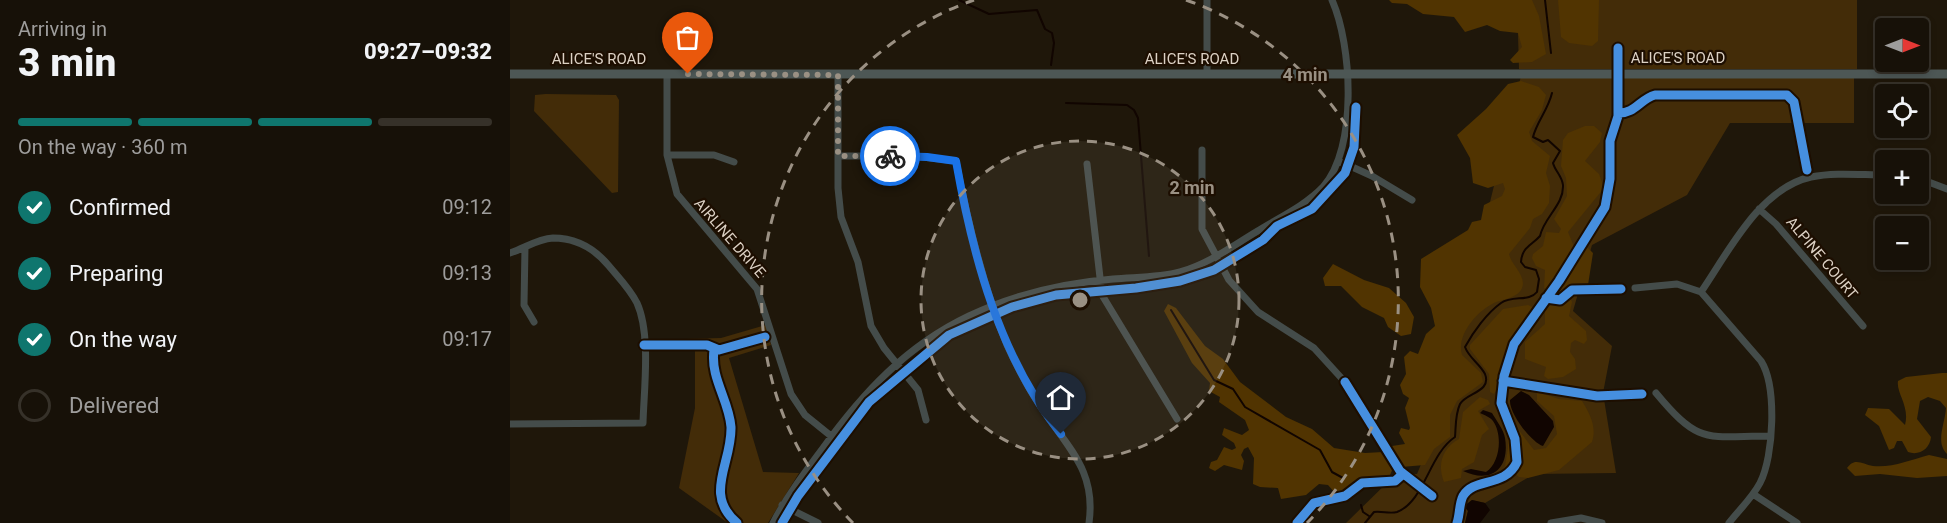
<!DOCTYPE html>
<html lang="en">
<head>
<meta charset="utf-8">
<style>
  body { margin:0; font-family:Roboto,sans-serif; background:#241f16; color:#f1f3f6; height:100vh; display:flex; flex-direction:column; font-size:22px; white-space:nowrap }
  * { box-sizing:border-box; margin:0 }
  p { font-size:20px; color:#9e9d9c }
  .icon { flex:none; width:33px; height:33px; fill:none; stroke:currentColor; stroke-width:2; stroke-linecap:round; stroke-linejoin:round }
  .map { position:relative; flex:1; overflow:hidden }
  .drawer { display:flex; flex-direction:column; background:#171108; width:510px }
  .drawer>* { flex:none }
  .needle { width:39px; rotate:90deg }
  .tools { position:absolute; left:1365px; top:18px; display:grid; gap:12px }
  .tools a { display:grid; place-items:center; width:54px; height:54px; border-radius:6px; background:#171108; box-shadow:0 3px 9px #0003,0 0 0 2px #363129; font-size:30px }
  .pin { position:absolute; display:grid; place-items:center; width:51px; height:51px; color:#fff; margin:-62px -26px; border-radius:50% 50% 50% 0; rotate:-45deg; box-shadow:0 0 6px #0007 }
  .pin .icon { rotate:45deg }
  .courier { position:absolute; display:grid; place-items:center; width:60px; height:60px; margin:-30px; border:4px solid #1a73e8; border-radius:50%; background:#fff; color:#222; box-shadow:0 2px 8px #0007 }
  .headline em { font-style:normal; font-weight:800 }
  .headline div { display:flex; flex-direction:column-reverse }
  .headline { display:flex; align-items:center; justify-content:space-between; height:102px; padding:0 18px }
  h1 { font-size:39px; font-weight:800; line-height:45px }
  .bar { display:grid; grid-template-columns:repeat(4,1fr); gap:9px 6px; align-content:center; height:72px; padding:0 18px }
  .bar i { height:8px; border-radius:4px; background:#363129 }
  .bar .selected { background:#0f766e }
  .bar p { grid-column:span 4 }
  ol { padding:0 18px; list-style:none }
  li { display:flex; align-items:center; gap:18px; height:66px }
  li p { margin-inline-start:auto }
  li .icon { padding:6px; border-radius:50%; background:#0f766e; color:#fff; stroke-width:4 }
  li:last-child { color:#9e9d9c }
  li i { width:33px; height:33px; border:3px solid #363129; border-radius:50% }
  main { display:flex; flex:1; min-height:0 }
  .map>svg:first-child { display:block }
  .green { fill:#432c08 }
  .forest { fill:#513401 }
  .water { fill:#110501 }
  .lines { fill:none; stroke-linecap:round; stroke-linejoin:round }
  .stream { stroke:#110501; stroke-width:2 }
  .minor { stroke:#444c4a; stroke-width:7 }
  .secondary { stroke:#4d5755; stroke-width:9 }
  .cycleway-casing { stroke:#1d0e00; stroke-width:13 }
  .cycleway { stroke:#468fdf; stroke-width:9 }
  .done { stroke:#9a9083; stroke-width:6; stroke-dasharray:0 10.8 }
  .route { stroke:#1a73e8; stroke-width:8 }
  .ring { fill:none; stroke:#9a9083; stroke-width:3; stroke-dasharray:10 8 }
  .labels { text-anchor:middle; stroke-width:4.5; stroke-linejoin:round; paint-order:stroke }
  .street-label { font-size:15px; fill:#dcd1c4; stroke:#1d0e00 }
  .centre { fill:#9a9083; stroke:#1d0e00; stroke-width:3 }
  .ring-label { font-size:18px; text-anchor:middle; font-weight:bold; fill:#9a9083; stroke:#1d0e00; stroke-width:4.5; stroke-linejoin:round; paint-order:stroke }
</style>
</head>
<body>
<main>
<section class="drawer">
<div class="headline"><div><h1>3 min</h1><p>Arriving in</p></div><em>09:27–09:32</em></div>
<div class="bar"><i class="selected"></i><i class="selected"></i><i class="selected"></i><i></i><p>On the way · 360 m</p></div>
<ol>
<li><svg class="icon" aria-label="check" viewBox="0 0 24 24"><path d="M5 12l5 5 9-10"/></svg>Confirmed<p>09:12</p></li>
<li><svg class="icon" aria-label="check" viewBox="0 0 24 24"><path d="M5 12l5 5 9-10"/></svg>Preparing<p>09:13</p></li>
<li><svg class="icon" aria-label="check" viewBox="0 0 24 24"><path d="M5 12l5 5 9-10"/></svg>On the way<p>09:17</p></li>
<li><i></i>Delivered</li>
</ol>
</section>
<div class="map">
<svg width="1437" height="523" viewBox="0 0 1437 523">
  <rect width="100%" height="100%" fill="#1f170a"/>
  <path class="green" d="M1007,0H1347V69H1009Z
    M1011,76H1344V123H1220L1177,195L1082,245L1063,311L1102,346L1093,393L1106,473L1024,474L975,503L962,500L955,506L958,511L955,523H836L886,474H907L922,438Z
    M36,94L106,95L109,100L108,192L102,193L24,111L25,95Z
    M256,325L261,345L219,358L253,472L289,473L258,523H218L169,488L185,408V347H138V340L211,338Z"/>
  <path class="forest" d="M879,0H1022L1029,16L1036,54L1022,62L1003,63L1000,60L1012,47L1008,33L990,31L977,25L955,32L944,17L913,14L897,4L882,3Z
    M1048,0H1089L1088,41L1082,46L1059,43L1051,37Z
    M1011,81L1029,87L1036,95L1032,110L1019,132L1022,141L1040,156L1036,173L1040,186L1039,203L1032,214L1023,219L1020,228L999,254C1001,265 1017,276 1012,288C1008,298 993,299 984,303C967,311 946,335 952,355L971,373L973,382L947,401L940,415V437L924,449L915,465L891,467L881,450L882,446L895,444L889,433L891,428L899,430L900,428L895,408L899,398L893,394L890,385L896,374L894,357L900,351L908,354L916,334L925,326L921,308L910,287L911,259L958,230L962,222L971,220L974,205L992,196L995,189L993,183L978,188L963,183L960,158L947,135L976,109L998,84Z
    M1075,126H1084L1092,133L1090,142L1075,161L1089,174L1094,188L1058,232L1065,249L1053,271L1037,290L1034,288L1035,270L1026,266L1022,258L1023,254L1033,246L1036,232L1049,233L1051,229L1044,219L1057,196L1056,178L1051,166L1053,140L1058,133Z
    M1077,247L1083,253L1078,285L1046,292Z
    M823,264L854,280L879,288L896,303L904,317L901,334L891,336L878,327L874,318L852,307L831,286H815L813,278Z
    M1060,298L1062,302L1059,316L1076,331L1077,340L1074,344L1065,340L1061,343L1060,352L1065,359L1066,369L1053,377L1038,379L1034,376L1036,367L1015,359V342L1035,324V311L1039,304H1049Z
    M658,304L666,308L695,346L713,359L730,382L776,417L802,429L824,448L855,453L873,452L883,468L880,475L852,481L832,494L825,493L818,485L809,484L796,495L771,499L768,488L750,487L743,484L744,458L738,447L734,449L731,455L734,461L732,470L714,465L705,471L699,468L701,462L707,460L714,447L722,450L726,448L724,443L712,435L714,428L732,435L739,430L735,420L709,402L710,397L699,391L700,383L682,363L654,311Z
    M1018,305L1022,307V311C1015,328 1001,340 996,358C992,370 992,383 984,394L980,392L979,374L960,349V345L993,309Z
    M1432,373H1437V454C1425,442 1435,424 1436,408L1430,401L1418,397L1410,401L1407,419L1421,437C1420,449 1409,456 1398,452L1392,441H1387L1384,448L1379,450L1369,426L1355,415L1358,408L1379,409L1395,425C1400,406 1386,393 1388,381L1396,377Z
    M1027,392L1049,399L1072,401C1080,414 1087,427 1082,442L1049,470L1018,478L1009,477L1002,471L991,477L989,473L995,466L998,448V435L990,419L993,417L1001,420L1024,450L1036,448L1047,434L1044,416L1027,401Z
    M970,397L978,400L980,404L968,411L979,429L972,435L964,462L952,469L951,478L934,482C927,465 932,448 949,439L953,412Z
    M1419,455L1437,459V476L1407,478L1370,474L1345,476L1337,468C1345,457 1352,464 1363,466C1382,468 1400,460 1419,455Z"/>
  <path class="water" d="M1011,391L1019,395L1043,421L1044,427L1033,446C1021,442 999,413 1000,400Z
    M973,410L982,413C986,420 994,430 995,438C1000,469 981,484 953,471L961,469L976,472C990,463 993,435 983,421C980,417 974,415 970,413Z
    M962,500L975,503L980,510L970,523H955L958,511L954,506Z"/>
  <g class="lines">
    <path class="stream" d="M449,0L479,14L527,10L535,29L542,33L544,43L541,65
      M1035,0L1041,53
      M556,103L617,105L624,110L628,118L639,256
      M661,310L704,380L723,389L735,407L810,450L822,472L833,478
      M851,505L853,512L859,516
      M855,523L864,512C872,511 880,514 887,512C915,501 919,454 945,437C946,426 945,415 950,404C956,393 982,392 975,374C970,364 959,358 955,347C963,332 977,313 991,303C1003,295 1019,302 1027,292L1029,279L1026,270L1015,267L1011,262C1012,247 1021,246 1030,236C1034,217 1054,205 1053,185C1052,176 1045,171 1043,163L1050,151L1038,140L1033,142L1023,137C1027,121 1038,110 1042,93"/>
    <path class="minor" d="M157,74V155L167,194L247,289L281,394L295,415L321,436
      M697,74V0
      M328,75V188L331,217L348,262L361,326L374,348L408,390L416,420
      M692,150V229L719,280L748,312L804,348L835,382
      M157,155H204L224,162
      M328,156H404L446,161C458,224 473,286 497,345C508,369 520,392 535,413C561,451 586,473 579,523
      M829,161L862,176L902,200
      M577,164L592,295L667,419
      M1408,178L1437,189
      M1249,209L1266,224L1353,326
      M15,247L14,305L24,322
      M0,253C15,248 27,239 43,238C67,238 85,249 99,266C109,278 120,289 127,303C141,334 134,388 133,423L0,424
      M1125,288L1167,284L1191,292L1251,361C1267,386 1264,456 1250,483C1242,498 1229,510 1219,523
      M1191,292C1219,251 1250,188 1301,177C1325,172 1351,175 1376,175
      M1146,393C1190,446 1196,436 1260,436
      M1243,494L1287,523
      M272,505L308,523
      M263,523C277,496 295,472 313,448C353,393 396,346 459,316C503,295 554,283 603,279C625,277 648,278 670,272C698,264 721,247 746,232C768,218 795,206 813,187C848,148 842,45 822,0
      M1041,523L1071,518L1092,523"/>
    <path class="secondary" d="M0,74H1437"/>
    <g class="cycleway-casing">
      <path id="cycleway" d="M1108,113C1125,114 1130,99 1145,95H1277L1284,102L1297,170
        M1036,298L1050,300L1062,290L1111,289
        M134,345H197L209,350L255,337
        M204,350C200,378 219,400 221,427C222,464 193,494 227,523
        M993,381L1087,396L1132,394
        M835,382L890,471L922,496
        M272,523L288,496L359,402L439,335L502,307L546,295L626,288L670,281L704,270L753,240L767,226L802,209L835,173L844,147L846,107
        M787,523L804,503L835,496L852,483L885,481L893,474
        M947,523C950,514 949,504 953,496C964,477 995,488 1007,462L1005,439L991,403L994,376L1004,344L1049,281L1095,207L1100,179V141L1108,116V48"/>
    </g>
    <use href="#cycleway" class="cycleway"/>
  </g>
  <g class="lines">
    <path class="done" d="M178,74L328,75V156H380"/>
    <path class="route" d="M380,156L417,157L446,161C463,257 489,356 551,434"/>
  </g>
  <circle cx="570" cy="300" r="159" fill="#9a9083" fill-opacity=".12"/>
  <g class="ring">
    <circle cx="570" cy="300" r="159"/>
    <path d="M343 523A318 318 0 0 1 464 0M676 0A318 318 0 0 1 797 523"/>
  </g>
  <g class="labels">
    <g class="street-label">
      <text x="1168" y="63">ALICE'S ROAD</text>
      <text x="89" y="64">ALICE'S ROAD</text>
      <text x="682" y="64">ALICE'S ROAD</text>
      <text transform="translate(220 238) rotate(49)" y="5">AIRLINE DRIVE</text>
      <text transform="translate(1312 258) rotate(50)" y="5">ALPINE COURT</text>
    </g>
  </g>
  <circle cx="570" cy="300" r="9" class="centre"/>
  <g class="ring-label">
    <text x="795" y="81">4 min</text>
    <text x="682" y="194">2 min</text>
  </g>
</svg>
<div class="tools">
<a><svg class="needle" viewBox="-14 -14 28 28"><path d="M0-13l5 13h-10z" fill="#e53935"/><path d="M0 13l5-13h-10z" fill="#9e9d9c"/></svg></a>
<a><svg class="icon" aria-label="locate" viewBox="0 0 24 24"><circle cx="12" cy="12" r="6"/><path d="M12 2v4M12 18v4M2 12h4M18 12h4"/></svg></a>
<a>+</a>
<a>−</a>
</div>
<div class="pin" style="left:178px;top:74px;background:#ea580c"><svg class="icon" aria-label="bag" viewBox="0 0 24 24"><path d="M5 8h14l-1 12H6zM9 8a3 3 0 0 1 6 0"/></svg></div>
<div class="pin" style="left:551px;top:434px;background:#1f2937"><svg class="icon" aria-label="home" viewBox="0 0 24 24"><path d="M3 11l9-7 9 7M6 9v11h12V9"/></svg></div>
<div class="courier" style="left:380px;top:156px"><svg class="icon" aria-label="bike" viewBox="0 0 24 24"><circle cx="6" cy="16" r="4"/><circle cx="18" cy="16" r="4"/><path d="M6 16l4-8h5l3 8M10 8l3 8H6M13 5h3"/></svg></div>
</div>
</main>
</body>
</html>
